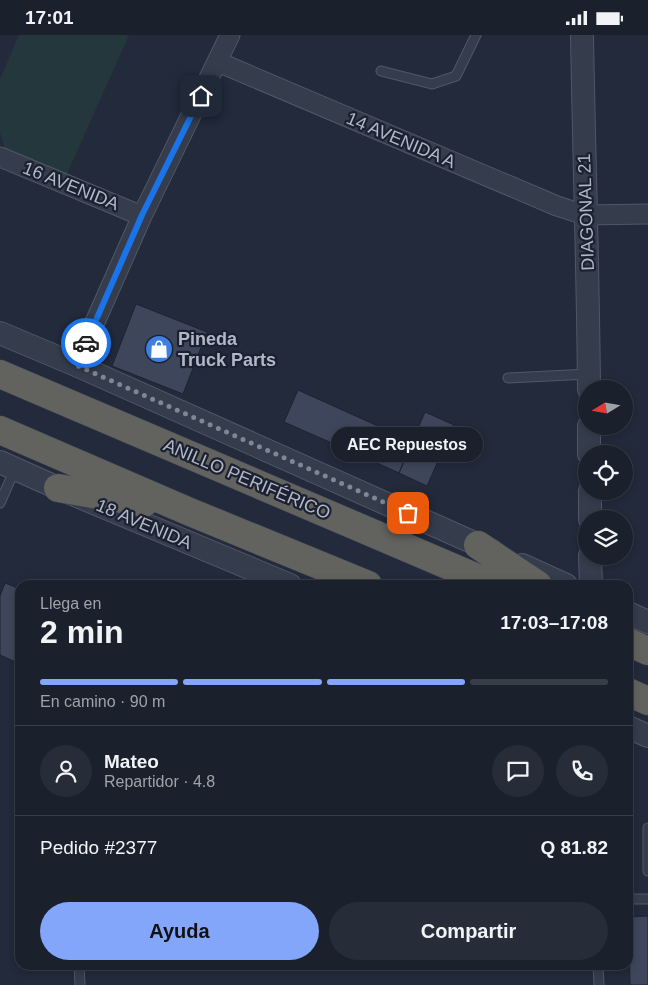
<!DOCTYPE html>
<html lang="es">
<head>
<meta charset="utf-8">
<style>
  body { margin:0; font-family:Helvetica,sans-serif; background:#272d38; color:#f1f3f6; height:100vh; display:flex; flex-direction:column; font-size:19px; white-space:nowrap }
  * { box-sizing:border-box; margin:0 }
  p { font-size:16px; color:#9fa3a9 }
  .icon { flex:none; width:28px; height:28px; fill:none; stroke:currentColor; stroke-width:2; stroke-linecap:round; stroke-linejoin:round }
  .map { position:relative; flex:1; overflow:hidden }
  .drawer { position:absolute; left:15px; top:545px; width:618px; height:390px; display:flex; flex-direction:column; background:#1a202c; border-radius:15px; box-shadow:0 2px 8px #0003,0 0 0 1px #383e48 }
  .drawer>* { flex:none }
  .needle { width:32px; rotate:259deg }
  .controls { position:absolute; left:578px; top:345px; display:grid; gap:10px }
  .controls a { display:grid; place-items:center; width:55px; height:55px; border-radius:50%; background:#1a202c; box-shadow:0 2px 8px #0003,0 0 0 1px #383e48; font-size:25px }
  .pin { position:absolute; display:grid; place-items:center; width:42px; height:42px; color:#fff; margin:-21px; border-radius:10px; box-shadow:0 2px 8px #0006 }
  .courier { position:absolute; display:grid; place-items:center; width:50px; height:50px; margin:-25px; border:4px solid #1a73e8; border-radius:50%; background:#fff; color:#222; box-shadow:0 1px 6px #0007 }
  .bubble { position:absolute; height:35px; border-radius:18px; background:#1a202c; box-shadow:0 2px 8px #0003,0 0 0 1px #383e48; font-size:16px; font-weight:700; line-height:35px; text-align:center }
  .overview em { font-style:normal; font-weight:700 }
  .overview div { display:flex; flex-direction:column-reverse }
  .overview { display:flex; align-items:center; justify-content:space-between; height:85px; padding:0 25px }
  h1 { font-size:32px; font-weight:700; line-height:38px }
  .bar { display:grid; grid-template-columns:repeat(4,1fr); gap:8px 5px; align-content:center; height:60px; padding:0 25px }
  .bar i { height:6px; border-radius:4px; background:#383e48 }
  .bar .active { background:#83a5fa }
  .bar p { grid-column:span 4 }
  .line { display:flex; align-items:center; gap:12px; padding:0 25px; border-top:1px solid #383e48 }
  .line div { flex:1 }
  .round { display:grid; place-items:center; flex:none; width:52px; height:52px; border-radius:26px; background:#272d38 }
  .action { display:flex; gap:10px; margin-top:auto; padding:10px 25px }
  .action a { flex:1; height:58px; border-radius:30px; background:#83a5fa; color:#111; font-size:20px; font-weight:700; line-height:58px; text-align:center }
  .action a+a { background:#272d38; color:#f1f3f6 }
  .status { display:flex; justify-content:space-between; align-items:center; height:35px; padding:0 25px; background:#1a202c; direction:ltr }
  .status svg { height:14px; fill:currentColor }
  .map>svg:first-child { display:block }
  .green { fill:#24373c }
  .building { fill:#3e465b; stroke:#1d2332 }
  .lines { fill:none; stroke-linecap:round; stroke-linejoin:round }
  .service-casing { stroke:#515766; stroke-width:11 }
  .minor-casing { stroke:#515766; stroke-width:21 }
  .tertiary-casing { stroke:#515766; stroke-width:24 }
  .trunk-casing { stroke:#3e4453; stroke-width:29 }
  .service { stroke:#353c4b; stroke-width:9 }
  .minor { stroke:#353c4b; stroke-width:19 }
  .tertiary { stroke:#353c4b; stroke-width:22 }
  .trunk { stroke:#62625e; stroke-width:28 }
  .done { stroke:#7f8696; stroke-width:5; stroke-dasharray:0 9 }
  .route { stroke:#1a73e8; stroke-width:6 }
  .labels { text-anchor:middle; stroke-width:4.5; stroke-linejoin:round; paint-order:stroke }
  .street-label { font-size:18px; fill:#b1b7c7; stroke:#1b2130 }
  .poi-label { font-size:18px; font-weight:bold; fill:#b1b7c7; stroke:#1b2130; text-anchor:start }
</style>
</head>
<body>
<div class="status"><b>17:01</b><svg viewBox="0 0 49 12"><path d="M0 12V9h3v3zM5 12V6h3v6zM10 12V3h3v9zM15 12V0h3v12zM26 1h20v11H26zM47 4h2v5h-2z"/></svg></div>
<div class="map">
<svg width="648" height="950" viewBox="0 0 648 950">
  <rect width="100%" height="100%" fill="#222a3b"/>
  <path class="green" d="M19,0H129L66,141L5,113L0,98V44Z"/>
  <path class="building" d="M136,269L207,297L183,359L112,331Z
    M298,355L380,392L366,423L284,387Z
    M425,377L454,390L427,451L399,438Z
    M380,392L412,406L399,438L366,423Z
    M5,548L20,554V629L0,620V561Z
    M648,881V950H630L629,882Z"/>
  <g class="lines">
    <g class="service-casing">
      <path id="service" d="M381,36L432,49L456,41L476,0
        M508,343L589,339
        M0,468L15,434
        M648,793V836
        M628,864H648
        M79,930L80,950
        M598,930L599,950"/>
    </g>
    <g class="minor-casing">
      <path id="minor" d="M218,27L557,171L585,180L648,179
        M0,122L142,181
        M76,330L142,181L230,0"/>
    </g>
    <g class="tertiary-casing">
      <path id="tertiary" d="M582,0C584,118 588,236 589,354
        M0,298L76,330L492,516
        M589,391V419
        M0,427L58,453L290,550
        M590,456V484
        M590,521L591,550
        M522,530L566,550
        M628,578L648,587
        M628,692L648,701"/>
    </g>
    <g class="trunk-casing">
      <path id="trunk" d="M0,339L494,550
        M0,395L190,477L368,550
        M58,453L144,468
        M478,510L538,550
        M628,607L648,616
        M628,657L648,666"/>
    </g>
    <use href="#service" class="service"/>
    <use href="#minor" class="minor"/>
    <use href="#tertiary" class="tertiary"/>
    <use href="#trunk" class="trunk"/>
  </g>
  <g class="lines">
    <path class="done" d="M86,308L76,330L408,478"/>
    <path class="route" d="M86,308L142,180L201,61"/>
  </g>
  <defs>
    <g id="shop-disc" transform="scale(1.4375)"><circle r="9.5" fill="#3f7fe0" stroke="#1b2130"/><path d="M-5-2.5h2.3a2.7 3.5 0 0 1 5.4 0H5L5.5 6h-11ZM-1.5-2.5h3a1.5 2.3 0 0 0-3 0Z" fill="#fff"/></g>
  </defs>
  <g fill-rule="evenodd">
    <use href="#shop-disc" x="159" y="314"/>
  </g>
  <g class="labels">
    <g class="street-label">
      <text transform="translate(401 105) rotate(23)" y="6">14 AVENIDA A</text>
      <text transform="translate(71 151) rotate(22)" y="6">16 AVENIDA</text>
      <text transform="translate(586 177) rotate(-92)" y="6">DIAGONAL 21</text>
      <text transform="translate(247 444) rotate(23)" y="6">ANILLO PERIFÉRICO</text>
      <text transform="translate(144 489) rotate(23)" y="6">18 AVENIDA</text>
    </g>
    <g class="poi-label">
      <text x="178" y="310">Pineda<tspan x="178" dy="21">Truck Parts</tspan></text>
    </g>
  </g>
</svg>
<div class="controls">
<a><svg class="needle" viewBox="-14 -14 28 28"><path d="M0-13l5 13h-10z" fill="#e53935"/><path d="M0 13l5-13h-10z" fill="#9fa3a9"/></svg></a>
<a><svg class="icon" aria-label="locate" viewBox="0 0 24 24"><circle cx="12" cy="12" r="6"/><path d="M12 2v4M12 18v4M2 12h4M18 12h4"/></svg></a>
<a><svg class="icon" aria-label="layers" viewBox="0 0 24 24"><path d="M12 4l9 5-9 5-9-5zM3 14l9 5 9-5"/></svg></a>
</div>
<div class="pin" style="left:408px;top:478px;background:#ea580c"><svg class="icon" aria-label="bag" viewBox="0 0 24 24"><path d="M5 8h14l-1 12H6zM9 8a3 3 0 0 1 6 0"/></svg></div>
<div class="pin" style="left:201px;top:61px;background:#1f2937"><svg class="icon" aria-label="home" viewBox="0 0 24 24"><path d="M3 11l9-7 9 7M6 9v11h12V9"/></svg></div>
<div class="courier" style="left:86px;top:308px"><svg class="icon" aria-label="car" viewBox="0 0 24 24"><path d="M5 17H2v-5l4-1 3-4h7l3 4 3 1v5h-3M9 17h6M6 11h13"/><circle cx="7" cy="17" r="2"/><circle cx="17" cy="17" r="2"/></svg></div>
<div class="bubble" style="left:331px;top:392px;width:152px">AEC Repuestos</div>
<section class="drawer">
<div class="overview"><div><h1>2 min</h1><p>Llega en</p></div><em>17:03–17:08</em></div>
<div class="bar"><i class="active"></i><i class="active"></i><i class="active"></i><i></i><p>En camino · 90 m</p></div>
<div class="line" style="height:90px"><a class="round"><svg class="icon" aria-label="person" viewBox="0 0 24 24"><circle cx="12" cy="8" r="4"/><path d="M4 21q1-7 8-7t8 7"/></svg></a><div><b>Mateo</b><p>Repartidor · 4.8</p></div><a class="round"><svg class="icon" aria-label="chat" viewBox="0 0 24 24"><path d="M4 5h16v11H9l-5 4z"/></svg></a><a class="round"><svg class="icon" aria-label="phone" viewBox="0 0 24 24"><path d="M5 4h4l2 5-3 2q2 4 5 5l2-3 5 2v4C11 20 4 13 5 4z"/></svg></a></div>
<div class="line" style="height:65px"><div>Pedido #2377</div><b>Q 81.82</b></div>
<div class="action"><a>Ayuda</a><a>Compartir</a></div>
</section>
</div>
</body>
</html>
